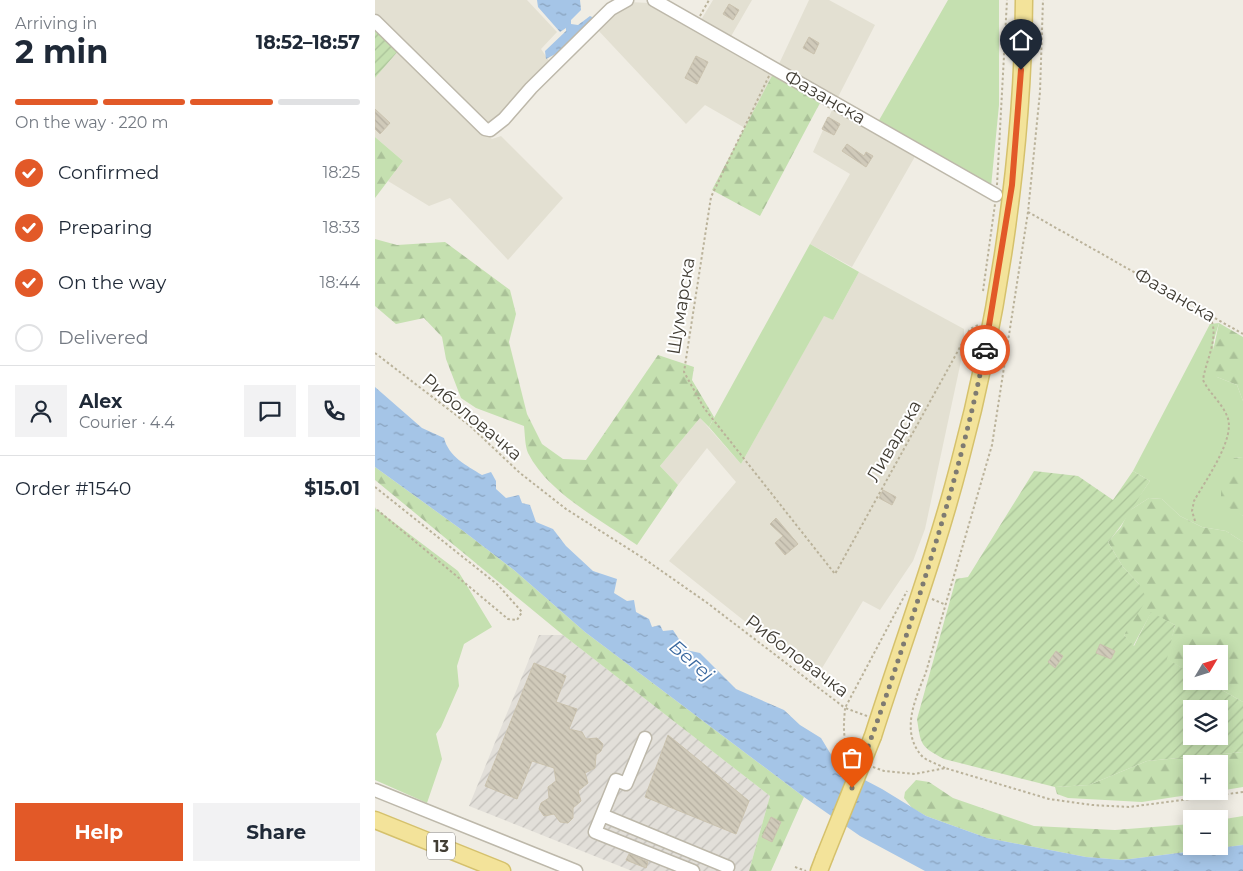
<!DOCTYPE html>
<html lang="en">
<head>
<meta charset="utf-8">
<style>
  body { margin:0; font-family:Montserrat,sans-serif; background:#f2f2f3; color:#1f2937; height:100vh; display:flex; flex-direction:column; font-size:19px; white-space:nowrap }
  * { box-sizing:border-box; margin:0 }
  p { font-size:16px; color:#747a83 }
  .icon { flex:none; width:28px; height:28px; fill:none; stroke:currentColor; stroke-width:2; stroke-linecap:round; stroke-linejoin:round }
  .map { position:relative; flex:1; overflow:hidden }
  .side { display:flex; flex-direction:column; background:#fff; width:375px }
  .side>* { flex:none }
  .needle { width:32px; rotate:52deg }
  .controls { position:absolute; left:808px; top:645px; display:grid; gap:10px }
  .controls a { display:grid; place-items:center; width:45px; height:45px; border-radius:0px; background:#fff; box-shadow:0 2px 12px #0003; font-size:25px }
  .pin { position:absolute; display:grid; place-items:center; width:42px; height:42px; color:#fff; margin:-51px -21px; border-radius:50% 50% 50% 0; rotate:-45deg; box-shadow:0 0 5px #0007 }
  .pin .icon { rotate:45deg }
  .courier { position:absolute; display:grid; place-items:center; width:50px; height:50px; margin:-25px; border:4px solid #e25928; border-radius:50%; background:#fff; color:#222; box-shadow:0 1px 6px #0007 }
  .headline em { font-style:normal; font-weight:700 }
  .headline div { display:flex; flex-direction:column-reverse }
  .headline { display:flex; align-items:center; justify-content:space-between; height:85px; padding:0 15px }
  h1 { font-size:32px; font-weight:700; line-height:38px }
  .bar { display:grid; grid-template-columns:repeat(4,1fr); gap:8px 5px; align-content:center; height:60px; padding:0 15px }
  .bar i { height:6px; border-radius:4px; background:#e0e1e3 }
  .bar .active { background:#e25928 }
  .bar p { grid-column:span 4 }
  .line { display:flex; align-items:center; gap:12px; padding:0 15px; border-top:1px solid #e0e1e3 }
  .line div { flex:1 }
  .round { display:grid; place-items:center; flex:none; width:52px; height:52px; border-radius:0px; background:#f2f2f3 }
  ol { padding:0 15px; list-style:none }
  li { display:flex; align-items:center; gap:15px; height:55px }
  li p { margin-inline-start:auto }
  li .icon { padding:5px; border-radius:50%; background:#e25928; color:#fff; stroke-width:4 }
  li:last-child { color:#747a83 }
  li i { width:28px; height:28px; border:2px solid #e0e1e3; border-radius:50% }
  .button { display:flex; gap:10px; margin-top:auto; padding:10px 15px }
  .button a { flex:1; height:58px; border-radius:0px; background:#e25928; color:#fff; font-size:20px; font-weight:700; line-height:58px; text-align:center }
  .button a+a { background:#f2f2f3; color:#1f2937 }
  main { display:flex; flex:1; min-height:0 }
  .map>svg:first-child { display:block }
  .residential { fill:#e3e0d2 }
  .industrial { fill:url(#industrial-furrows) }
  .grass { fill:#c5e0b0 }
  .forest { fill:url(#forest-firs) }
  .garden { fill:url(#garden-furrows); fill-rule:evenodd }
  .water { fill:url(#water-ripples) }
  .building { fill:url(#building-back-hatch); stroke:#cac2ae }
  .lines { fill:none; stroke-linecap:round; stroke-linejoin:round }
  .minor-casing { stroke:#bdb8aa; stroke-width:15 }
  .major-casing { stroke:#d5c16c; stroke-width:19 }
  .path { stroke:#bab29a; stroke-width:2; stroke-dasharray:2.5 2.5; stroke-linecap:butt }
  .minor { stroke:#fff; stroke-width:12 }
  .major { stroke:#f3e39a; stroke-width:16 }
  .major-bridge-casing { stroke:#d5c16c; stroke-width:19; stroke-linecap:butt }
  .major-bridge { stroke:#f3e39a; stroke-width:16 }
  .done { stroke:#7e7b72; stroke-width:5; stroke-dasharray:0 9 }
  .route { stroke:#e25928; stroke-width:6 }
  .labels { text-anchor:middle; stroke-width:4; stroke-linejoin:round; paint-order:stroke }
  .shield { fill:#fff; stroke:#7a7771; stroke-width:1 }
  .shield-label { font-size:16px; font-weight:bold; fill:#413d34 }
  .street-label { font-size:18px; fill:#413d34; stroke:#fff }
  .water-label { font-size:19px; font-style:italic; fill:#3a69a0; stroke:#fff }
</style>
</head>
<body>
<main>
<section class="side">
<div class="headline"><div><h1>2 min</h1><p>Arriving in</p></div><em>18:52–18:57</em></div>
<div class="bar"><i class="active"></i><i class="active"></i><i class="active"></i><i></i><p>On the way · 220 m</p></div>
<ol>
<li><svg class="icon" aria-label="check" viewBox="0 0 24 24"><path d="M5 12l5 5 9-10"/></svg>Confirmed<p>18:25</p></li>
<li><svg class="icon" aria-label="check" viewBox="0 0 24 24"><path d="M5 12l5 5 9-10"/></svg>Preparing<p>18:33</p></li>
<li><svg class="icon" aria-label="check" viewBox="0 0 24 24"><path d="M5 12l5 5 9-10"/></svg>On the way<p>18:44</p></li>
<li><i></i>Delivered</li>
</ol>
<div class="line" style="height:90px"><a class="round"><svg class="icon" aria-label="person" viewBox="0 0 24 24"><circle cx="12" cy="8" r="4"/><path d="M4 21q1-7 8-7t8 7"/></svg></a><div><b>Alex</b><p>Courier · 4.4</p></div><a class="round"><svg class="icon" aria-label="chat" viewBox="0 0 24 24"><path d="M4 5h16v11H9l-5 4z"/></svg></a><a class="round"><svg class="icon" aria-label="phone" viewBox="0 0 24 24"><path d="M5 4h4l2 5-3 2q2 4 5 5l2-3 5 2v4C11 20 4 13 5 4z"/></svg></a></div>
<div class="line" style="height:65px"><div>Order #1540</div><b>$15.01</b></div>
<div class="button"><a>Help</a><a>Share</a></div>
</section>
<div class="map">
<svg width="868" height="871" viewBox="0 0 868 871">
  <defs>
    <pattern id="industrial-furrows" width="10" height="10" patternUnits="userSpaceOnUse" patternTransform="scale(1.25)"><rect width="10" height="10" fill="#e2dfd9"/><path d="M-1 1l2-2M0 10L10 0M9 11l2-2" fill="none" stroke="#c3c0bb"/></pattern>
    <pattern id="forest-firs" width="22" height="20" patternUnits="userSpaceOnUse" patternTransform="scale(1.25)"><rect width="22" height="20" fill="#c5e0b0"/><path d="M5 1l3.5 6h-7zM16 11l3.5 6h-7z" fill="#aac198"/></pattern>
    <pattern id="garden-furrows" width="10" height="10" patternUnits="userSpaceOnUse" patternTransform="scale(1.25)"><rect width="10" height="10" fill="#c5e0b0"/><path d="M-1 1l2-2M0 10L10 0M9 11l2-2" fill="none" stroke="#aac198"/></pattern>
    <pattern id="water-ripples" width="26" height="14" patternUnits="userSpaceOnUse" patternTransform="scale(1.25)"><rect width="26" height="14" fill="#a5c5e7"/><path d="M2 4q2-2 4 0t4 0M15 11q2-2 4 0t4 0" fill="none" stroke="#88a1bc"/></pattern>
    <pattern id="building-back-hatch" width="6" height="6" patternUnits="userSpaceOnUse" patternTransform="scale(1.25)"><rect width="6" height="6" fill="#d0caba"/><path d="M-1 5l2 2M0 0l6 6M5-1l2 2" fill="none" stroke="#b4aea0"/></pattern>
  </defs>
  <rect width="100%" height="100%" fill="#f0ede4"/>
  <path class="residential" d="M0,0H152L182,32L166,49L175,62L116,123L107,119L0,13Z
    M338,0H377L355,38L326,20Z
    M434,0H454L500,25L462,99L403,66Z
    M254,2L274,3L399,72L370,128L330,105L311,124L222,29Z
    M24,50L117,139L126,136L188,198L133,260L75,198L54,206L13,181L28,161L0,137V78Z
    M458,108L542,153L477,267L435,244L475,174L438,152Z
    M484,272L589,329V347L550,529L538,561L505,610L488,601L441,678L294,561L361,482L332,448L303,485L285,466L325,418L366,464L449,315L458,320Z"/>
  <path class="industrial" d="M164,635H188L395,796L374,871H257L94,806Z"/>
  <path class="grass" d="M573,0H624V105L616,187L503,122Z
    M435,244L484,272L458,320L449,316L366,464L334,427Z
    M844,323L838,343L842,377L862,385L868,401V457L859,458L863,512L868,516V542L851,531L827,527L805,516L787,499L774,498L754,511L775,481L758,471L835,324Z
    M0,508L83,571L117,627L89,644L82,666L84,686L66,727L61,734L67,759L52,803L0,780Z"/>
  <path class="forest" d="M399,72L446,101L385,216L337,190Z
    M0,137L28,161L0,198Z
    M0,239L22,245L70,242L135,290L141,314L134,342L152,414L167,444L188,459L211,460L283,355L319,367L317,380L339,417L334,427L325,418L285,466L303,485L262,545C226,520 173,493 153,453C150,446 150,435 149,426L101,408L86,398L71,359L67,337L49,318L21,324L0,306Z
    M844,323L868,337V401L862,385L842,377L835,365Z
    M868,457V516L846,503V479L859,458Z
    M0,467L87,530L139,570L210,632L429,797L396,871H374L395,796L188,635L0,480Z
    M774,498L787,499L805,516L827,527L851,531L868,542V702L831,681H844V654H816V673L791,659L800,625L776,613L758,646L749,635L764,584L748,567L733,542L746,527L754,511Z
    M868,752V787L844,791V764H816V791H839L767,802L693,798L682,794L680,787L714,785L772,761Z
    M541,780L554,782L578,798L659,826L740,830L816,824V846H844V820L868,816V845L747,860L711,857L612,838L551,816L537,808L529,798L530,792Z"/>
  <path class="garden" d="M0,27L24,50L0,78Z
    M659,471L703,476L738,500L758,471L775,481C761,501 749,524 733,542L748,567L764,584L772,599L749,635L759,646L776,612L800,625L792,659L816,673V681H831L868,702V752L772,761L714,785L680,787L569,759C545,746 546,745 542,719L581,579L593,577ZM816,709H844V736H816Z"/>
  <path class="water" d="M162,0H205L206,10L196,20V24L203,25L215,16L219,18L188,50L171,59L170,51L191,31V28L185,32L163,7Z
    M0,387L47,428L69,438C74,457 91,465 107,475L116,472L121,481V489L131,498L144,495L147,503L155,505L161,522L178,529L191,546L218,571L242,579L239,593L252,601L259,600L261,612L274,619L277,627L285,625L288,631L298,630L311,650L325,653L361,689L409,710L425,725L446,738L463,766L507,789L551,816L612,838L711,857L747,860L868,845V871H550L485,836L429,797L210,632L139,570L87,530L0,467Z"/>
  <path class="building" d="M354,4L364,10L358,20L348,14Z
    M434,37L444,43L439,54L428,48Z
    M321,56L333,62L322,84L310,78Z
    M0,109L15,123L5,134L0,129Z
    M453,117L465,124L459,135L447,129Z
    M472,144L489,156L491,152L498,156L491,167L467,151Z
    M508,490L521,497L517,505L504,498Z
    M401,518L423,544L410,555L400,543L408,536L395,524Z
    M725,644L740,651L736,659L721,653Z
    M681,651L688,656L680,668L673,662Z
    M159,663L191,676L181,702L202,709L194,729L207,732L211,739L222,738L228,744L226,751L221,755L220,768L210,773L213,783L203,791L206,801L198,808V818L193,823L185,822L179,814L169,816L164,809L166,803L174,798L173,787L181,781L179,768L157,761L142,799L110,786Z
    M293,735L374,801L361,834L270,797Z
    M396,817L406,822L397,842L387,837Z
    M254,854L273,862L271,868L251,860Z"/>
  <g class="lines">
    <g class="minor-casing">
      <path id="minor" d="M279,0L621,195
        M0,21L110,129L115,130L129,119L156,88L236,9L252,0
        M270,738L251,784L241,780L220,832L318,871
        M0,790L201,871
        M227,815L353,867"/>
    </g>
    <g class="major-casing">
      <path id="major" d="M498,736C527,645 561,554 585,461C624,316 648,150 649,0
        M0,820L127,871
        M444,871L449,858"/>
    </g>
    <path class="path" d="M325,16L334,0
      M394,76L336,197L309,372L329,408L460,574L595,329L603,325
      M622,185L632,0
      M653,212L868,334
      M608,291L620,204
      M0,353L94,425L145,473L191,509L268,558L331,602L470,708C469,723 466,743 478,754
      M0,487L123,585L147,612L142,620L133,619L0,508
      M820,521L817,511L819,501C830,481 862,437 852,416C847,403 834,393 828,380C831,359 846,335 834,316
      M557,599L571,605
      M492,716L470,708L532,591
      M498,767L509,771L540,774L570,768L674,799L717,805L754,807L868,792
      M570,768C563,764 551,761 546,755C525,730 541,698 551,672L617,445L653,212L665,92L668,0
      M420,867L431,871"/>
    <use href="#minor" class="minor"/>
    <use href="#major" class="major"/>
    <g class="major-bridge-casing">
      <path id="major-bridge" d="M449,858L498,736"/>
    </g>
    <use href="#major-bridge" class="major-bridge"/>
  </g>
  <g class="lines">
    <path class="done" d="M477,788C501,729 521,667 541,606C568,522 593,437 610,350"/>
    <path class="route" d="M610,350L637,185L646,70"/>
  </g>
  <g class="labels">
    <rect class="shield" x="52" y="832.5" width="28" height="27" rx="4"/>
    <g class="shield-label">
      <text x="66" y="852">13</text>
    </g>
    <g class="street-label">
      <text transform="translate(450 97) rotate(30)" y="6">Фазанска</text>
      <text transform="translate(800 295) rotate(30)" y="6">Фазанска</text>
      <text transform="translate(306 306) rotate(-81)" y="6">Шумарска</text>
      <text transform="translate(97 417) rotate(40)" y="6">Риболовачка</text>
      <text transform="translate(519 441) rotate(-60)" y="6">Ливадска</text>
      <text transform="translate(422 656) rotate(37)" y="6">Риболовачка</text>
    </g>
    <g class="water-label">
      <text transform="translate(317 660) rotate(41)" y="7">Бегеј</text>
    </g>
  </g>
</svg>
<div class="controls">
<a><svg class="needle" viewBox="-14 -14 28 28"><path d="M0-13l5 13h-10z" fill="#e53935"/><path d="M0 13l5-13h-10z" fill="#747a83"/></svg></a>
<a><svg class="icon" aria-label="layers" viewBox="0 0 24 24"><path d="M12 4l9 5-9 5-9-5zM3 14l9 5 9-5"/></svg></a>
<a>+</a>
<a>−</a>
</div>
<div class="pin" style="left:477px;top:788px;background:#ea580c"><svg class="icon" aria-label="bag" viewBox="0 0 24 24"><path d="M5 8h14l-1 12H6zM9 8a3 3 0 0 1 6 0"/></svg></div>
<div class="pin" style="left:646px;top:70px;background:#1f2937"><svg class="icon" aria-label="home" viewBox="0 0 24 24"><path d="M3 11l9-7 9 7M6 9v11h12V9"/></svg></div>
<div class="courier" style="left:610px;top:350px"><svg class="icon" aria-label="car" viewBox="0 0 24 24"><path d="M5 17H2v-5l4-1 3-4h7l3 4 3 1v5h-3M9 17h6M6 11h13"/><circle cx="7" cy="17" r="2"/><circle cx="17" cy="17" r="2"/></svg></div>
</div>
</main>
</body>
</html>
